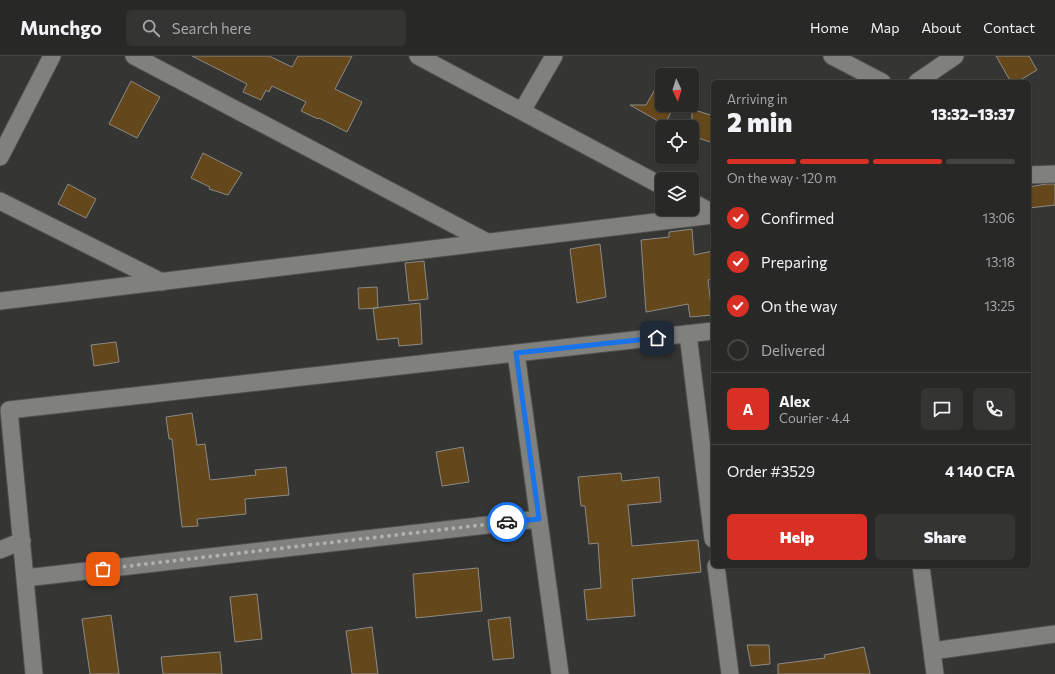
<!DOCTYPE html>
<html lang="en">
<head>
<meta charset="utf-8">
<style>
  body { margin:0; font-family:Commissioner,sans-serif; background:#343432; color:#f1f3f6; height:100vh; display:flex; flex-direction:column; font-size:15px; white-space:nowrap }
  * { box-sizing:border-box; margin:0 }
  p { font-size:13px; color:#a5a6a7 }
  .icon { flex:none; width:22px; height:22px; fill:none; stroke:currentColor; stroke-width:2; stroke-linecap:round; stroke-linejoin:round }
  .map { position:relative; flex:1; overflow:hidden }
  .panel { position:absolute; left:711px; top:24px; width:320px; height:488px; display:flex; flex-direction:column; background:#282826; border-radius:6px; box-shadow:0 1px 3px #0004,0 0 0 1px #444443 }
  .panel>* { flex:none }
  .needle { width:26px; rotate:176deg }
  .tools { position:absolute; left:655px; top:12px; display:grid; gap:8px }
  .tools a { display:grid; place-items:center; width:44px; height:44px; border-radius:6px; background:#282826; box-shadow:0 1px 3px #0004,0 0 0 1px #444443; font-size:20px }
  .pin { position:absolute; display:grid; place-items:center; width:34px; height:34px; color:#fff; margin:-17px; border-radius:8px; box-shadow:0 2px 6px #0006 }
  .courier { position:absolute; display:grid; place-items:center; width:40px; height:40px; margin:-20px; border:3px solid #1a73e8; border-radius:50%; background:#fff; color:#222; box-shadow:0 1px 5px #0007 }
  .overview em { font-style:normal; font-weight:800 }
  .overview div { display:flex; flex-direction:column-reverse }
  .overview { display:flex; align-items:center; justify-content:space-between; height:68px; padding:0 16px }
  h1 { font-size:26px; font-weight:800; line-height:30px }
  .bar { display:grid; grid-template-columns:repeat(4,1fr); gap:6px 4px; align-content:center; height:48px; padding:0 16px }
  .bar i { height:5px; border-radius:3px; background:#444443 }
  .bar .current { background:#d93025 }
  .bar p { grid-column:span 4 }
  .line { display:flex; align-items:center; gap:10px; padding:0 16px; border-top:1px solid #444443 }
  .line div { flex:1 }
  .round { display:grid; place-items:center; flex:none; width:42px; height:42px; border-radius:6px; background:#343432 }
  ol { padding:0 16px; list-style:none }
  li { display:flex; align-items:center; gap:12px; height:44px }
  li p { margin-inline-start:auto }
  li .icon { padding:4px; border-radius:50%; background:#d93025; color:#fff; stroke-width:4 }
  li:last-child { color:#a5a6a7 }
  li i { width:22px; height:22px; border:2px solid #444443; border-radius:50% }
  .primary-button { display:flex; gap:8px; margin-top:auto; padding:8px 16px }
  .primary-button a { flex:1; height:46px; border-radius:6px; background:#d93025; color:#fff; font-size:16px; font-weight:800; line-height:46px; text-align:center }
  .primary-button a+a { background:#343432; color:#f1f3f6 }
  header { display:flex; align-items:center; gap:24px; box-sizing:border-box; height:56px; padding:0 20px; background:#282826; border-bottom:1px solid #444443 }
  header strong { font-size:19px }
  nav { display:flex; gap:22px; margin-inline-start:auto; font-size:14px }
  .search { width:280px; height:36px; background:#343432; display:flex; align-items:center; gap:10px; box-sizing:border-box; padding:0 14px; border-radius:6px; color:#a5a6a7; font-size:15px }
  .map>svg:first-child { display:block }
  .building { fill:#64471b; stroke:#8c8a87 }
  .lines { fill:none; stroke-linecap:round; stroke-linejoin:round }
  .street-casing { stroke:#51504f; stroke-width:19 }
  .street { stroke:#80807d; stroke-width:17 }
  .done { stroke:#b1b0af; stroke-width:4; stroke-dasharray:0 7.2 }
  .route { stroke:#1a73e8; stroke-width:5 }
</style>
</head>
<body>
<header>
<strong>Munchgo</strong>
<div class="search"><svg class="icon" aria-label="search" viewBox="0 0 24 24"><circle cx="10" cy="10" r="6"/><path d="M15 15l6 6"/></svg>Search here</div>
<nav><a>Home</a><a>Map</a><a>About</a><a>Contact</a></nav>
</header>
<div class="map">
<svg width="1055" height="618" viewBox="0 0 1055 618">
  <rect width="100%" height="100%" fill="#353533"/>
  <path class="building" d="M192,0H269L292,11L298,0H352L335,33L362,46L347,76L319,62L318,63L301,55L306,46L272,30L269,36L266,34L261,44L243,36L247,28Z
    M996,0H1029L1037,14L1017,26H1011Z
    M662,21V49H674L665,69L630,49H646Z
    M131,25L160,41L137,82L109,68Z
    M692,53L713,60V87L692,80Z
    M203,97L242,117L228,139L209,133L210,131L191,122Z
    M68,128L96,143L86,162L58,148Z
    M1046,128H1055V149L1029,152V131Z
    M692,173L694,199L713,195V223L708,224L712,259L690,261L688,248L646,256L641,184L669,181V176Z
    M600,188L606,241L577,247L570,193Z
    M424,205L428,243L409,245L405,207Z
    M377,231L378,252L359,253L358,232Z
    M420,247L422,288L399,290L398,282L377,284L373,252Z
    M116,286L119,306L94,310L91,289Z
    M192,357L197,389L205,388L210,424L256,419L255,414L286,411L289,439L245,443L246,458L197,463L198,470L182,471L172,383H169L166,361Z
    M463,391L469,426L442,430L436,396Z
    M621,417L622,425L659,421L661,446L628,449L632,490L698,484L701,516L632,523L635,560L587,564L584,534L601,532L598,487L589,488L585,450H581L578,421Z
    M478,512L482,555L416,562L413,518Z
    M257,538L262,583L235,586L230,541Z
    M111,559L119,618H90L82,563Z
    M510,561L514,602L493,604L488,564Z
    M372,571L378,618H352L346,575Z
    M747,589H769L770,608L751,610Z
    M864,591L870,618H778V608L825,602L824,599Z
    M220,596L222,618H163L161,601Z"/>
  <g class="lines">
    <g class="street-casing">
      <path id="street" d="M134,0L487,186
        M418,0L662,130
        M832,0L882,26
        M917,26L955,0
        M522,55L554,0
        M0,101L52,0
        M1029,119L1055,118
        M0,145L162,226
        M692,146L713,157
        M0,245L713,159
        M688,278L713,483
        M516,297L560,618
        M0,494L22,485
        M716,510L730,618
        M921,510L935,618
        M25,522L539,463
        M932,595L1055,578
        M34,618L9,354L713,275"/>
    </g>
    <use href="#street" class="street"/>
  </g>
  <g class="lines">
    <path class="done" d="M103,513L507,466"/>
    <path class="route" d="M507,466L539,463L516,297L657,282"/>
  </g>
</svg>
<div class="tools">
<a><svg class="needle" viewBox="-14 -14 28 28"><path d="M0-13l5 13h-10z" fill="#e53935"/><path d="M0 13l5-13h-10z" fill="#a5a6a7"/></svg></a>
<a><svg class="icon" aria-label="locate" viewBox="0 0 24 24"><circle cx="12" cy="12" r="6"/><path d="M12 2v4M12 18v4M2 12h4M18 12h4"/></svg></a>
<a><svg class="icon" aria-label="layers" viewBox="0 0 24 24"><path d="M12 4l9 5-9 5-9-5zM3 14l9 5 9-5"/></svg></a>
</div>
<div class="pin" style="left:103px;top:513px;background:#ea580c"><svg class="icon" aria-label="bag" viewBox="0 0 24 24"><path d="M5 8h14l-1 12H6zM9 8a3 3 0 0 1 6 0"/></svg></div>
<div class="pin" style="left:657px;top:282px;background:#1f2937"><svg class="icon" aria-label="home" viewBox="0 0 24 24"><path d="M3 11l9-7 9 7M6 9v11h12V9"/></svg></div>
<div class="courier" style="left:507px;top:466px"><svg class="icon" aria-label="car" viewBox="0 0 24 24"><path d="M5 17H2v-5l4-1 3-4h7l3 4 3 1v5h-3M9 17h6M6 11h13"/><circle cx="7" cy="17" r="2"/><circle cx="17" cy="17" r="2"/></svg></div>
<section class="panel">
<div class="overview"><div><h1>2 min</h1><p>Arriving in</p></div><em>13:32–13:37</em></div>
<div class="bar"><i class="current"></i><i class="current"></i><i class="current"></i><i></i><p>On the way · 120 m</p></div>
<ol>
<li><svg class="icon" aria-label="check" viewBox="0 0 24 24"><path d="M5 12l5 5 9-10"/></svg>Confirmed<p>13:06</p></li>
<li><svg class="icon" aria-label="check" viewBox="0 0 24 24"><path d="M5 12l5 5 9-10"/></svg>Preparing<p>13:18</p></li>
<li><svg class="icon" aria-label="check" viewBox="0 0 24 24"><path d="M5 12l5 5 9-10"/></svg>On the way<p>13:25</p></li>
<li><i></i>Delivered</li>
</ol>
<div class="line" style="height:72px"><b class="round" style="background:#d93025;color:#fff">A</b><div><b>Alex</b><p>Courier · 4.4</p></div><a class="round"><svg class="icon" aria-label="chat" viewBox="0 0 24 24"><path d="M4 5h16v11H9l-5 4z"/></svg></a><a class="round"><svg class="icon" aria-label="phone" viewBox="0 0 24 24"><path d="M5 4h4l2 5-3 2q2 4 5 5l2-3 5 2v4C11 20 4 13 5 4z"/></svg></a></div>
<div class="line" style="height:52px"><div>Order #3529</div><b>4 140 CFA</b></div>
<div class="primary-button"><a>Help</a><a>Share</a></div>
</section>
</div>
</body>
</html>
